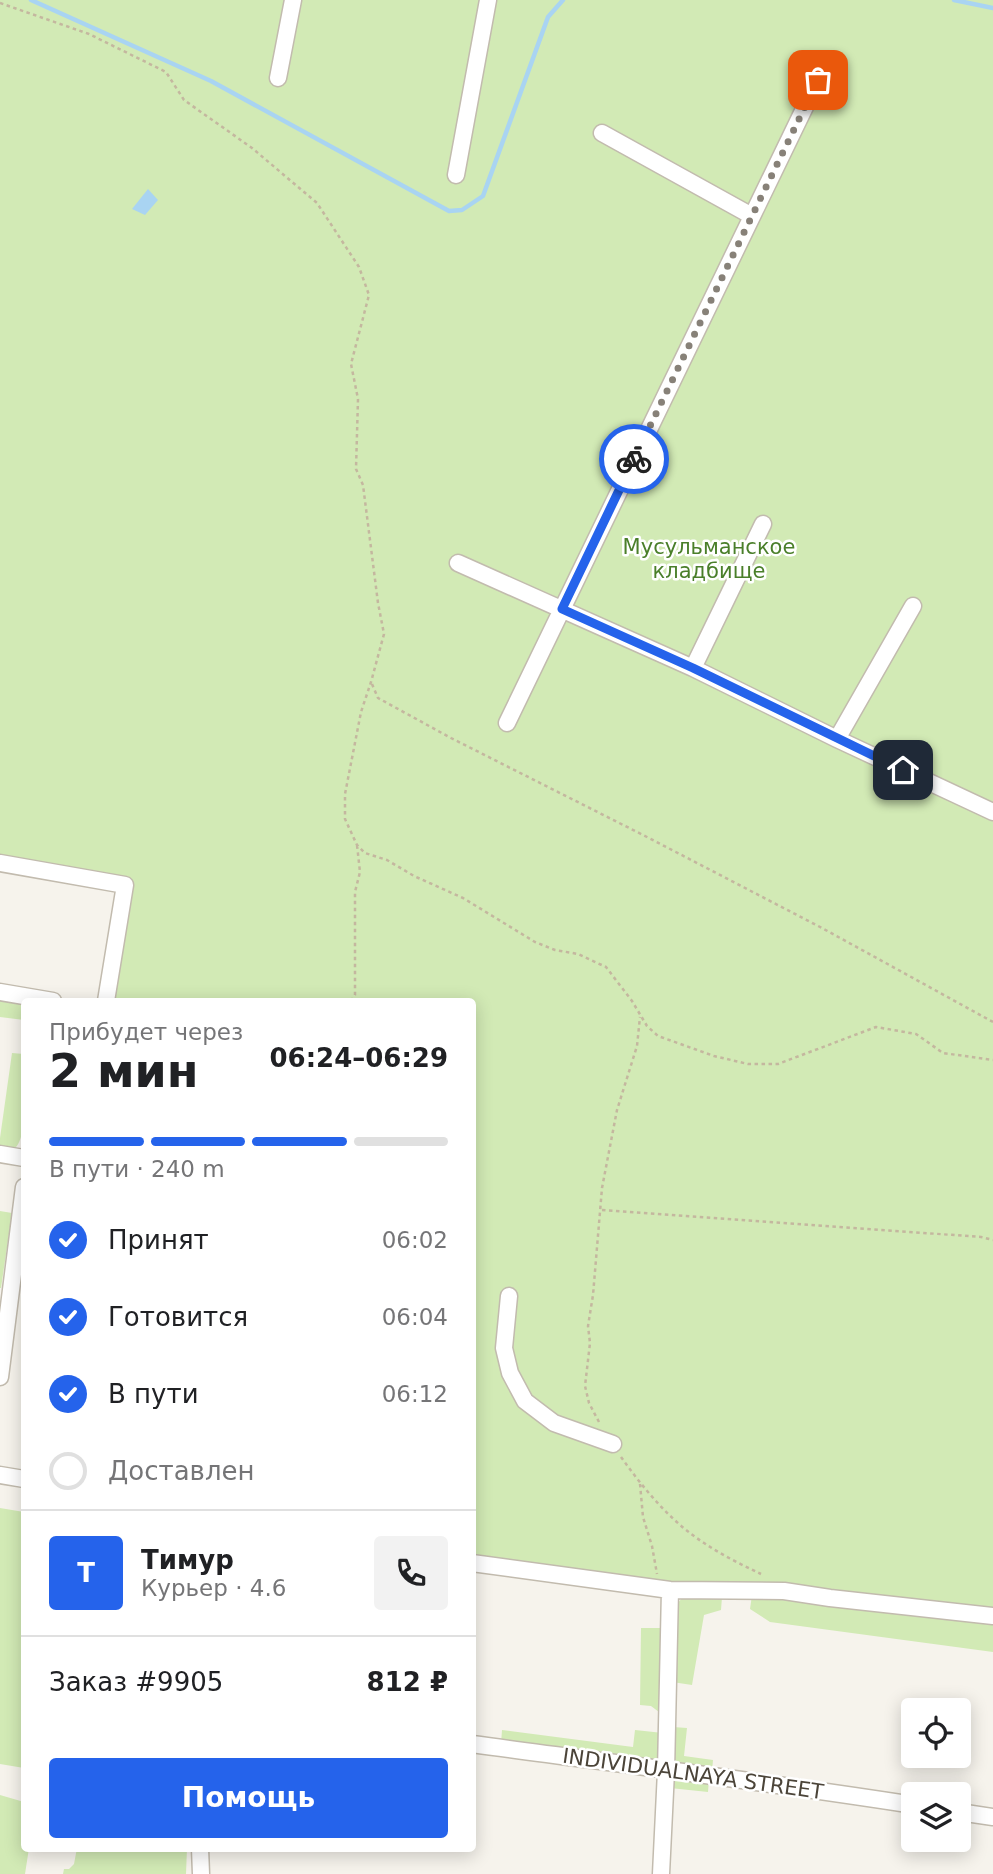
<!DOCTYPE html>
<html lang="ru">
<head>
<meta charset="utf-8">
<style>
  body { margin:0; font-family:"DejaVu Sans",sans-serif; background:#f2f2f2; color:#202124; height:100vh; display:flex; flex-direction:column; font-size:26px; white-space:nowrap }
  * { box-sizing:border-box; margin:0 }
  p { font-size:23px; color:#757577 }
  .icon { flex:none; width:38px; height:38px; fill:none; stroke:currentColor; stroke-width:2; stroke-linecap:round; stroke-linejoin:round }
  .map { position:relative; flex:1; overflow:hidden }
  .side { position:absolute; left:21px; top:998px; width:455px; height:854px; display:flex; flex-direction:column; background:#fff; border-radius:7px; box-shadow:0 4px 18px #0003 }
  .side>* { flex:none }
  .buttons { position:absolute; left:901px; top:1698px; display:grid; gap:14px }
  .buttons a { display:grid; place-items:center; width:70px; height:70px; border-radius:7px; background:#fff; box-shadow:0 4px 18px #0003; font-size:35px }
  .pin { position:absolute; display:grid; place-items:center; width:60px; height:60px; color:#fff; margin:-30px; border-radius:14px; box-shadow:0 4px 10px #0006 }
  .courier { position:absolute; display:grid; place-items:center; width:70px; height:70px; margin:-35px; border:5px solid #2563eb; border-radius:50%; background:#fff; color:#222; box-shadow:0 2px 9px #0007 }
  .overview em { font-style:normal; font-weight:700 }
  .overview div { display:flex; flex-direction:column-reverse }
  .overview { display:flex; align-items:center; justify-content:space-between; height:119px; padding:0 28px }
  h1 { font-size:46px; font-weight:700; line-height:52px }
  .bar { display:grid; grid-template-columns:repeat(4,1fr); gap:10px 7px; align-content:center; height:84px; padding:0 28px }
  .bar i { height:9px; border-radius:5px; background:#e0e0e0 }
  .bar .current { background:#2563eb }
  .bar p { grid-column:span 4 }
  .line { display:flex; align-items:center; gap:18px; padding:0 28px; border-top:2px solid #e0e0e0 }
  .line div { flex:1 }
  .round { display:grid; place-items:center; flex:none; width:74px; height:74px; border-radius:7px; background:#f2f2f2 }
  ol { padding:0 28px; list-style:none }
  li { display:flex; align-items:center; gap:21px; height:77px }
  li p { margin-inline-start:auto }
  li .icon { padding:7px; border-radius:50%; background:#2563eb; color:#fff; stroke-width:4 }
  li:last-child { color:#757577 }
  li i { width:38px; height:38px; border:4px solid #e0e0e0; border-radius:50% }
  .button { display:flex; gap:14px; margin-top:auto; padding:14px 28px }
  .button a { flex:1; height:80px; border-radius:7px; background:#2563eb; color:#fff; font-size:28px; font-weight:700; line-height:80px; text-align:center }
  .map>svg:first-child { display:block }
  .green { fill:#d2eab5 }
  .water { fill:#a9d4f2 }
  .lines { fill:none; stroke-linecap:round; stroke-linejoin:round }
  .stream { stroke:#a9d4f2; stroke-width:4.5 }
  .minor-casing { stroke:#c2bbae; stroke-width:19 }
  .path { stroke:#c4b79f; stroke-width:2.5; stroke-dasharray:3.5 3.5; stroke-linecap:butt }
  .minor { stroke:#fff; stroke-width:16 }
  .done { stroke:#878178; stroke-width:7; stroke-dasharray:0 12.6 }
  .route { stroke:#2563eb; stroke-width:9 }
  .labels { text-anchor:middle; stroke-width:5; stroke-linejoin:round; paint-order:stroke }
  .park-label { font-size:21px; fill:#4a7f2a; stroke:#fff }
  .street-label { font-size:21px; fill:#4b4439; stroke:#fff }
</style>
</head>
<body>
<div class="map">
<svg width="993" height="1874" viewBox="0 0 993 1874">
  <rect width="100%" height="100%" fill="#f6f3ec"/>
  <path class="green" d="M0,0H993V1616L830,1598L670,1590L473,1563L472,1001H109L129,877L0,855Z
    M0,998L24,1002V1020L0,1017Z
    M12,1053L24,1054C24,1076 29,1133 16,1147H0V1138Z
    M0,1211L12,1213L1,1288H0Z
    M0,1508L24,1512V1768L0,1764Z
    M685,1595L722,1597L721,1610L704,1615L692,1685L672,1682L675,1606Z
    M752,1595L993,1623V1652L770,1622L750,1609Z
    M641,1628H662V1712H659L651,1706L640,1705Z
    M673,1727L687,1728L684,1756L713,1760L712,1771L672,1765Z
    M502,1730L633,1747L635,1730L663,1733L659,1763L501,1744Z
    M670,1778L709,1779L708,1792L670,1788Z
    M0,1795L24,1802V1848H29L25,1874H0Z
    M77,1848H187L186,1874H63L64,1869H69L74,1864Z"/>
  <path class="water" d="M148,189L158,200L145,215L132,209Z"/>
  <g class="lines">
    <path class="stream" d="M31,0L211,81L449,211L462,210L483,196L548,17L563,0
      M954,0L993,8"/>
    <g class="minor-casing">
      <path id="minor" d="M278,78L293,0
        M602,133L752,216
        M456,175L488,0
        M458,563L693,668L837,739L993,812
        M693,668L763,524
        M507,723L818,80
        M837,739L913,606
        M0,863L125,885L106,1001
        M0,992L53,1001
        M0,1154L24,1158
        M509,1296L504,1348L510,1373L525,1401L554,1423L613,1444
        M0,1377L24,1187
        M0,1475L24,1479
        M472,1563L670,1590L784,1591L830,1598L993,1616
        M472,1744C620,1764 767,1782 914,1805
        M959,1812L993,1817
        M200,1848L201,1874
        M661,1874L666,1771L670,1590"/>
    </g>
    <path class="path" d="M0,3L89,34L166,72L184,100L252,148L317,203L359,267L369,295L351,364L358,399L356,469L363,485L378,603L384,634L371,682L361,712L345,794V819L357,845L365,853L387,860L414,876L463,898L535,942L555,950L578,954L606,967L632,1001L647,1026L658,1036L714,1056L748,1064H778L876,1027L916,1034L943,1053L993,1060
      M372,684L378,698L451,738L647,837L822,928L993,1022
      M351,1001L355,995V892L360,872L357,845
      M602,1210L981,1237L993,1240
      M599,1422L589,1403L585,1386L590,1343L588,1326L593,1295L602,1188L617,1110L637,1046L640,1017
      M621,1457C644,1489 670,1521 704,1543C722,1555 742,1565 761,1574
      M640,1484L643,1517L652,1546L657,1574"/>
    <use href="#minor" class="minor"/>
  </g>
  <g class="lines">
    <path class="done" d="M634,459L818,80"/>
    <path class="route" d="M634,459L562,609L693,668L903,770"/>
  </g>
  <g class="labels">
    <g class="park-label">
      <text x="709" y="554">Мусульманское<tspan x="709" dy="24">кладбище</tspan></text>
    </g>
    <g class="street-label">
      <text transform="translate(693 1774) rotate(8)" y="7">INDIVIDUALNAYA STREET</text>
    </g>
  </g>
</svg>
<div class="buttons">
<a><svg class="icon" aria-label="locate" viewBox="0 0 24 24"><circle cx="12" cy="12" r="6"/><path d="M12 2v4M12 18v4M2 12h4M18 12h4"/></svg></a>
<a><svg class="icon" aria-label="layers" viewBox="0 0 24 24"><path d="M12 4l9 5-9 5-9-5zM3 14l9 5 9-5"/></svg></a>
</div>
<div class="pin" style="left:818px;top:80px;background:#ea580c"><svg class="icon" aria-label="bag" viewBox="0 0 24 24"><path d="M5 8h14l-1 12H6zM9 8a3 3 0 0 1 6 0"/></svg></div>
<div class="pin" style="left:903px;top:770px;background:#1f2937"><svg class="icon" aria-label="home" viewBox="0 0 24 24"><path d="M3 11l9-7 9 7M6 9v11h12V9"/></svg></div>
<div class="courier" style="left:634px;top:459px"><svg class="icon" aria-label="bike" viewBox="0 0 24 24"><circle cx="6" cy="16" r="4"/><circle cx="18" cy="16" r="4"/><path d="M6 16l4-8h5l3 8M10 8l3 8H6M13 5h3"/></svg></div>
<section class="side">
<div class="overview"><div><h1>2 мин</h1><p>Прибудет через</p></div><em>06:24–06:29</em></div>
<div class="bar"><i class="current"></i><i class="current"></i><i class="current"></i><i></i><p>В пути · 240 m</p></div>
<ol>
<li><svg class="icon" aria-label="check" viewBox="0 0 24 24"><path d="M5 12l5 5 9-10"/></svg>Принят<p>06:02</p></li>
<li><svg class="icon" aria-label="check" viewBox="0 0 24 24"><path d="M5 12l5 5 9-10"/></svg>Готовится<p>06:04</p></li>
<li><svg class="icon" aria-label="check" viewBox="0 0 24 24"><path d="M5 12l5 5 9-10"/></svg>В пути<p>06:12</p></li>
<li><i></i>Доставлен</li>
</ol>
<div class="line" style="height:126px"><b class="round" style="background:#2563eb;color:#fff">Т</b><div><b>Тимур</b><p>Курьер · 4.6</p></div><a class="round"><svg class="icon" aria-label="phone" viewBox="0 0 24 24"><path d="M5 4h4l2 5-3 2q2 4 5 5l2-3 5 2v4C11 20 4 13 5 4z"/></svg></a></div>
<div class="line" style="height:91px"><div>Заказ #9905</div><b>812 ₽</b></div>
<div class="button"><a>Помощь</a></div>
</section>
</div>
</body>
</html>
